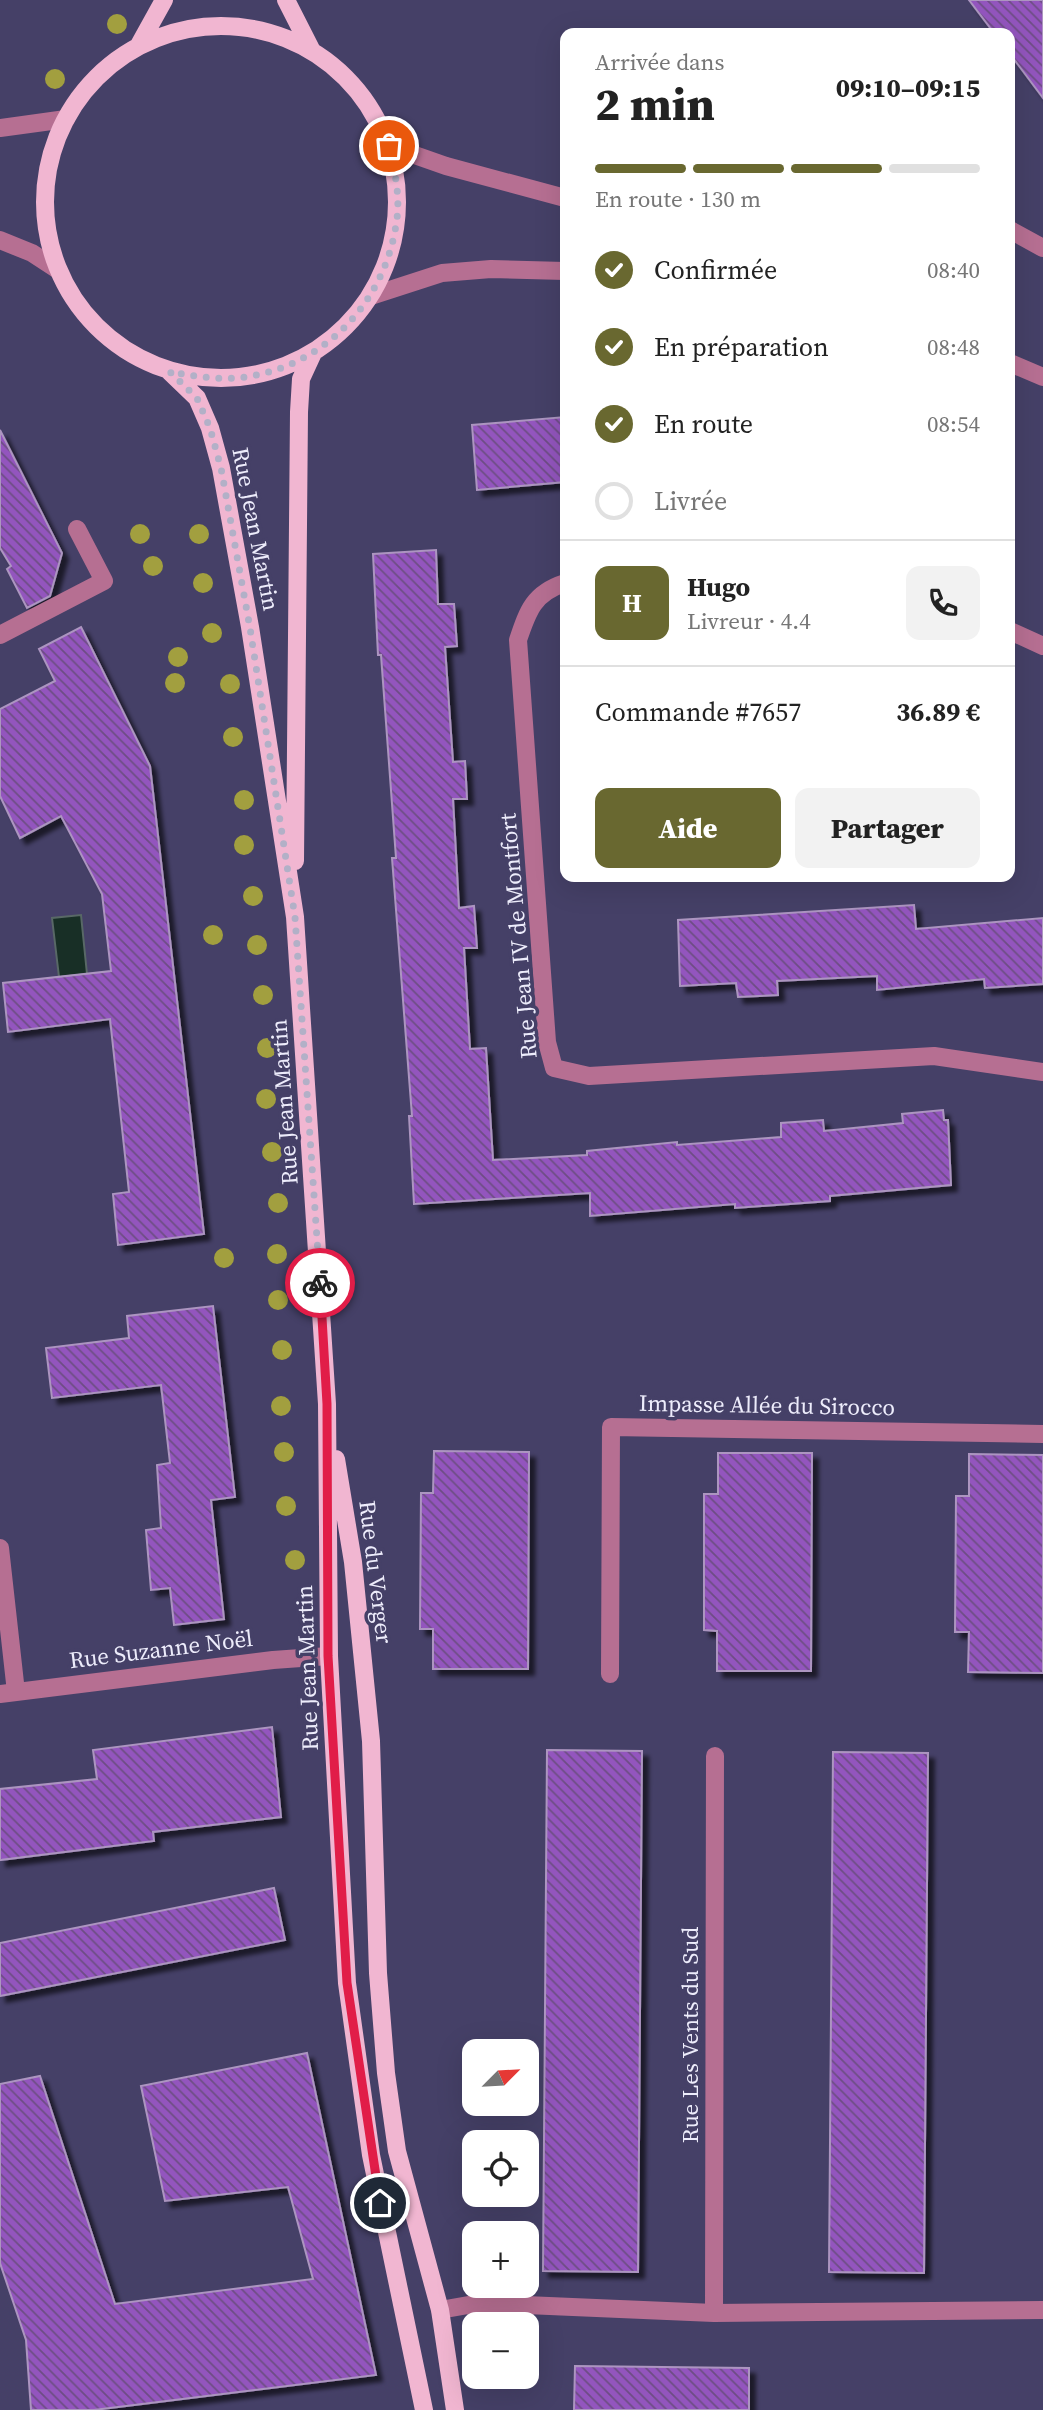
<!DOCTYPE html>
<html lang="fr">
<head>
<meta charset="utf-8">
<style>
  body { margin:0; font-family:"Source Serif 4",serif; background:#f2f2f2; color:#222; height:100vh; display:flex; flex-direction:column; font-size:26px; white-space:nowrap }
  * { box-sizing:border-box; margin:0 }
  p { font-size:23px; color:#767676 }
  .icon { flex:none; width:38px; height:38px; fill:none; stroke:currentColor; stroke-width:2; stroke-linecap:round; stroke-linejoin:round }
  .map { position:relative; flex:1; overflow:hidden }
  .sheet { position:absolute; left:560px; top:28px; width:455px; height:854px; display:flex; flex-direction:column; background:#fff; border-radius:14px; box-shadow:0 7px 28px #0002 }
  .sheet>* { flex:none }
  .needle { width:46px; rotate:66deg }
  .controls { position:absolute; left:462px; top:2039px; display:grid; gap:14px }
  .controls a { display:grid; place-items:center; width:77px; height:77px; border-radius:14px; background:#fff; box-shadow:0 7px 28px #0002; font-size:35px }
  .pin { position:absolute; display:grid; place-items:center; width:60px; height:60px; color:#fff; margin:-30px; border:4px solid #fff; border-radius:50%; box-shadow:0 2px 7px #0007 }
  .courier { position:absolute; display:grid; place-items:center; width:70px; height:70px; margin:-35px; border:5px solid #e11d48; border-radius:50%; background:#fff; color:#222; box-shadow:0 2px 9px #0007 }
  .headline em { font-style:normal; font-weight:800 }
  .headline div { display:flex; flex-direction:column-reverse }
  .headline { display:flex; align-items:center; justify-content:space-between; height:119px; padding:0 35px }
  h1 { font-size:46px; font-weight:800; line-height:52px }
  .bar { display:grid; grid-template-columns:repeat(4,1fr); gap:10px 7px; align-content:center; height:84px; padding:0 35px }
  .bar i { height:9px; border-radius:5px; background:#e0e0e0 }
  .bar .selected { background:#696830 }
  .bar p { grid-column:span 4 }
  .line { display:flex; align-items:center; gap:18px; padding:0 35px; border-top:2px solid #e0e0e0 }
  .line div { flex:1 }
  .round { display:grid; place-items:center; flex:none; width:74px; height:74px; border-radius:14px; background:#f2f2f2 }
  ol { padding:0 35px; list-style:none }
  li { display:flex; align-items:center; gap:21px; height:77px }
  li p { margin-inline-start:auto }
  li .icon { padding:7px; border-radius:50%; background:#696830; color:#fff; stroke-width:4 }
  li:last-child { color:#767676 }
  li i { width:38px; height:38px; border:4px solid #e0e0e0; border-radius:50% }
  .primary-button { display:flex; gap:14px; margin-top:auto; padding:14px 35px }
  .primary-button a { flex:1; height:80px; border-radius:14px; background:#696830; color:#fff; font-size:28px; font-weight:800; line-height:80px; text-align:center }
  .primary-button a+a { background:#f2f2f2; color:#222 }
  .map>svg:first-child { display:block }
  .water { fill:#182f26; stroke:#586866; stroke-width:2 }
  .building { fill:url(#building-back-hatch); stroke:#ac95c0; stroke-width:2; filter:url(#shadow) }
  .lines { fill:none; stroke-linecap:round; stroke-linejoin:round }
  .minor { stroke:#b66f92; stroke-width:18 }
  .major { stroke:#f1b6d1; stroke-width:18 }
  .tree { fill:#a29f3f }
  .done { stroke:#b2b0c7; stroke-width:7; stroke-dasharray:0 12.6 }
  .route { stroke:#e11d48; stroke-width:9 }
  .labels { text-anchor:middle; stroke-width:7; stroke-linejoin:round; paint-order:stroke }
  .street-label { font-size:23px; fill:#edecfb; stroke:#454067 }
</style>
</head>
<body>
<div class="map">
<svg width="1043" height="2410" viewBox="0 0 1043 2410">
  <defs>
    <pattern id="building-back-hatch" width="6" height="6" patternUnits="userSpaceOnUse" patternTransform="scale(1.75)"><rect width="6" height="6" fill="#9355be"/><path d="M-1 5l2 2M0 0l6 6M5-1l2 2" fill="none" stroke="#6d4e84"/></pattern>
    <filter id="shadow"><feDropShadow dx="6" dy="6" stdDeviation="2" flood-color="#0009"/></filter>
  </defs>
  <rect width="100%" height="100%" fill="#454067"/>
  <path class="water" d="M81,915L87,974L59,977L52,918Z"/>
  <path class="building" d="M969,0H1043V98L1010,54V33H994Z
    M565,417V482L477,490L472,425Z
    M0,430L62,553L50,596L27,608L7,569L11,566L0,548Z
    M436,550L438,604H454L457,646L445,647L453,762L465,761L467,799H453L459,908L474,906L477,948H464L470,1049L486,1048L493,1160L587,1155V1151L677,1142V1145L781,1137V1123L823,1120L824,1131L903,1123L902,1114L943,1110L944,1120H948L951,1185L830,1196V1201L735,1208V1204L590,1216V1193L414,1204L409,1116H412L392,858H396L381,655H378L373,554Z
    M81,627L150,766L204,1234L118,1245L113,1194L129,1192L110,1019L8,1032L3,983L111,971L102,894L61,816L20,838L0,796V709L55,681L39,649Z
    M914,905L916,929L1043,918V984L985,988L984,979L877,990V976L777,981L778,995L738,997L736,983L680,986L678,920Z
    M213,1306L235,1497L211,1500L224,1619L174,1625L170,1588L151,1590L146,1530L161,1528L157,1465L170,1463L161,1385L52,1398L46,1348L129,1338L127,1316Z
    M434,1451L529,1452L528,1669H433V1629H420L421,1493H433Z
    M718,1453H812L811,1671H717V1631L704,1630V1494H718Z
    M969,1454L1043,1455V1673L968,1672L969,1632H955L956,1496H969Z
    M272,1727L281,1817L153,1832L154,1841L0,1860V1789L97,1779L93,1750Z
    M547,1750L642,1751L638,2272L543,2271Z
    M833,1752L928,1753L924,2273L829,2272Z
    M274,1888L285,1940L0,1996V1943Z
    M307,2053L376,2375L94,2410H31L26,2340L0,2263V2084L40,2076L115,2304L313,2279L288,2187L165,2201L141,2086Z
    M575,2366L749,2368V2410H574Z"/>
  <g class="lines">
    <path class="minor" d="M0,128L66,119
      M389,146L446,166L565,198
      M1010,230L1043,248
      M0,240L32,253L58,270
      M371,296L442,273L491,269L565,271
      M1010,363L1043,377
      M565,583C534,593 528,610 518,640L547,1042L554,1068L589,1076L934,1056L1043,1072
      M1010,631L1043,646
      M0,635L104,581L77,529
      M0,1548L16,1692
      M610,1674L611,1427L1043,1434
      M0,1694L273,1660L329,1656
      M440,2310L474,2304H502L714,2313L1043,2310
      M714,2313L715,1756"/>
    <path class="major" d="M286,0L311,49
      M45 202a176 176 0 1 1 352 0a176 176 0 1 1-352 0Z
      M139,45L164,0
      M170,372L197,398L210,428L221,468L250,627L295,917L327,1404L329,1656L347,1983L371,2155L424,2410
      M295,861L299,412L301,379L313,353
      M336,1459L353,1562L371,1741L378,1973L386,2073L397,2151L440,2310L455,2410"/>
  </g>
  <g class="tree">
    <circle cx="117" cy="24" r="10"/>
    <circle cx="55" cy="79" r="10"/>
    <circle cx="140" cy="534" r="10"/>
    <circle cx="199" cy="534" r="10"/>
    <circle cx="153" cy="566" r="10"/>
    <circle cx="203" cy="583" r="10"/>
    <circle cx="212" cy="633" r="10"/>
    <circle cx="178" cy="657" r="10"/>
    <circle cx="175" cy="683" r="10"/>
    <circle cx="230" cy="684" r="10"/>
    <circle cx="233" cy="737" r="10"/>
    <circle cx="244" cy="800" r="10"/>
    <circle cx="244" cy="845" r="10"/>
    <circle cx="253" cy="896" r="10"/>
    <circle cx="213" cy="935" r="10"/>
    <circle cx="257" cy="945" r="10"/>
    <circle cx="263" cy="995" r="10"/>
    <circle cx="267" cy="1048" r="10"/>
    <circle cx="266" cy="1099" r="10"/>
    <circle cx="272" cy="1152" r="10"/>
    <circle cx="278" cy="1203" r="10"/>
    <circle cx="277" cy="1254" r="10"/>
    <circle cx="224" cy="1258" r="10"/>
    <circle cx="278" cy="1300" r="10"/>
    <circle cx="282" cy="1350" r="10"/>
    <circle cx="281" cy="1406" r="10"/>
    <circle cx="284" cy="1452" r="10"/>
    <circle cx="286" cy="1506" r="10"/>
    <circle cx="295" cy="1560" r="10"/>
  </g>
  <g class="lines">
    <path class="done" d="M320,1283L295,917L250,628L221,468L210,428L197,398L170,372C195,376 220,381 245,377C324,366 384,303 396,225C401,198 395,172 389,146"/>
    <path class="route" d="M320,1283L327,1404L328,1656L347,1983L380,2203"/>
  </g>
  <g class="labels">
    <g class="street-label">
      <text transform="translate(256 529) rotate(79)" y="8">Rue Jean Martin</text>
      <text transform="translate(518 936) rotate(-95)" y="8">Rue Jean IV de Montfort</text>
      <text transform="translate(284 1102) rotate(-94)" y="8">Rue Jean Martin</text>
      <text transform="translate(767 1405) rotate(1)" y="8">Impasse Allée du Sirocco</text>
      <text transform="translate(376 1572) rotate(83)" y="8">Rue du Verger</text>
      <text transform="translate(161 1649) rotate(-7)" y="8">Rue Suzanne Noël</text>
      <text transform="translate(307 1668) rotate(-92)" y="8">Rue Jean Martin</text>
      <text transform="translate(690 2035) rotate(-90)" y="8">Rue Les Vents du Sud</text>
    </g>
  </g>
</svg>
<div class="controls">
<a><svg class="needle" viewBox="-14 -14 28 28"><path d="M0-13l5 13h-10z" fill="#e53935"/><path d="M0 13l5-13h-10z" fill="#767676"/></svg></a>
<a><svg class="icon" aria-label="locate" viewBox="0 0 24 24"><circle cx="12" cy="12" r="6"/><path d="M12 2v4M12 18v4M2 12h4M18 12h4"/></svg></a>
<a>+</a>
<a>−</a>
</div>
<div class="pin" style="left:389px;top:146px;background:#ea580c"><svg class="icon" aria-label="bag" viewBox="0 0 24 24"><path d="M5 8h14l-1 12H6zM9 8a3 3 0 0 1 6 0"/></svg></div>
<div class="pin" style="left:380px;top:2203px;background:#1f2937"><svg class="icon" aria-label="home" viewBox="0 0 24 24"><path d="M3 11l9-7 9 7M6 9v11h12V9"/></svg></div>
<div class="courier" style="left:320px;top:1283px"><svg class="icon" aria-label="bike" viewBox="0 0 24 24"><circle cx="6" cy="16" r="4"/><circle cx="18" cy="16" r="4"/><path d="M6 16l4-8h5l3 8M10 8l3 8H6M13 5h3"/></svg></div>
<section class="sheet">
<div class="headline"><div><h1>2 min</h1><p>Arrivée dans</p></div><em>09:10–09:15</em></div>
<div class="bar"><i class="selected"></i><i class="selected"></i><i class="selected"></i><i></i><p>En route · 130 m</p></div>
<ol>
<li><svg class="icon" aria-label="check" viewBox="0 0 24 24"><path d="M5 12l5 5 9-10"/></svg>Confirmée<p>08:40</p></li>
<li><svg class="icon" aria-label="check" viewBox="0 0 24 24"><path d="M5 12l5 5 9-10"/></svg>En préparation<p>08:48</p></li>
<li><svg class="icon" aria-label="check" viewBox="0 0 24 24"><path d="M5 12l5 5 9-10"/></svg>En route<p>08:54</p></li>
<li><i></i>Livrée</li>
</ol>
<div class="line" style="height:126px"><b class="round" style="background:#696830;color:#fff">H</b><div><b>Hugo</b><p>Livreur · 4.4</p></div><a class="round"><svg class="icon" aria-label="phone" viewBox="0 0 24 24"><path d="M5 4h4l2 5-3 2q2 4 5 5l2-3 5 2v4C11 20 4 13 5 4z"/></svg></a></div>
<div class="line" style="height:91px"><div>Commande #7657</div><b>36.89 €</b></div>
<div class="primary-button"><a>Aide</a><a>Partager</a></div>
</section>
</div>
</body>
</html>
